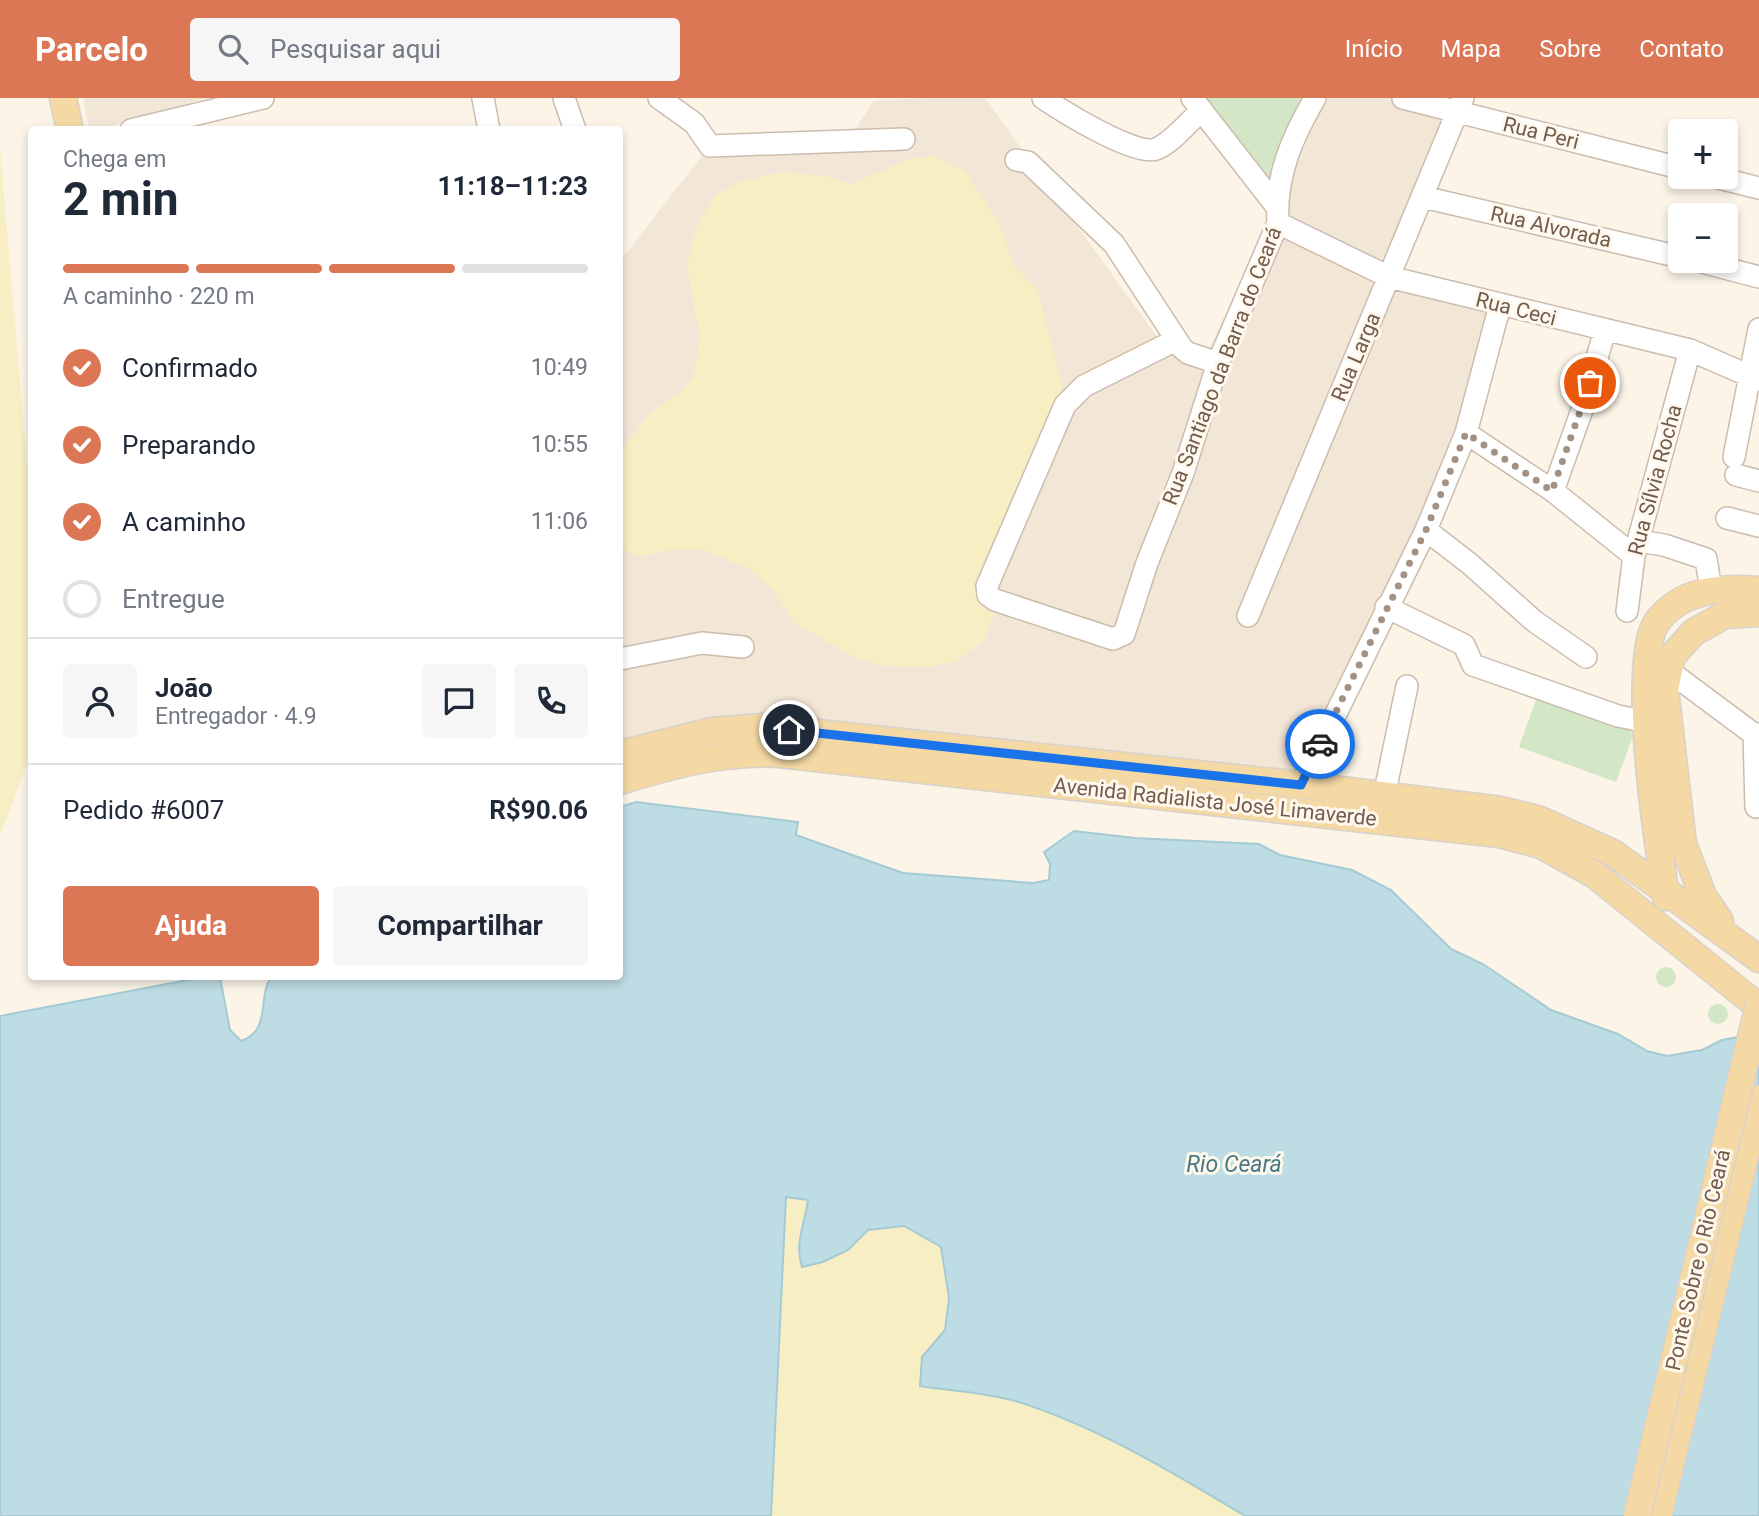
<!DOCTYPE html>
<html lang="pt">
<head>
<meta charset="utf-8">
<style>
  body { margin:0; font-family:Roboto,sans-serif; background:#f6f6f7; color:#1f2937; height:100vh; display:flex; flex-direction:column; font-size:26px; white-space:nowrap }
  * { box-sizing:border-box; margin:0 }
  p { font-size:23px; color:#747a83 }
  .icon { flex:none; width:38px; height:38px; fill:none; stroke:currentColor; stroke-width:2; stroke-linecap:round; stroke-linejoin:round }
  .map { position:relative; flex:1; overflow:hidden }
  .panel { position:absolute; left:28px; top:28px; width:595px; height:854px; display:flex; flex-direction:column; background:#fff; border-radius:7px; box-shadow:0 4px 10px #0003 }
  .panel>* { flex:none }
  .buttons { position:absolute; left:1668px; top:21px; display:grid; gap:14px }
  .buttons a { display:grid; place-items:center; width:70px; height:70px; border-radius:7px; background:#fff; box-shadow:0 4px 10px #0003; font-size:35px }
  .pin { position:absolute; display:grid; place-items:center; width:60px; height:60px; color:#fff; margin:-30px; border:4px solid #fff; border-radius:50%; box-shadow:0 2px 7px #0007 }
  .courier { position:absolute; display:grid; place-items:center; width:70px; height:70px; margin:-35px; border:5px solid #1a73e8; border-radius:50%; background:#fff; color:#222; box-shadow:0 2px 9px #0007 }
  .summary em { font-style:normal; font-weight:700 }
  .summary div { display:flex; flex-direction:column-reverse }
  .summary { display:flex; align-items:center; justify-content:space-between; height:119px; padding:0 35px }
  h1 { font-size:46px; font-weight:700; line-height:52px }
  .bar { display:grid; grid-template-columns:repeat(4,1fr); gap:10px 7px; align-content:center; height:84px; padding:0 35px }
  .bar i { height:9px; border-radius:5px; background:#e0e1e3 }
  .bar .selected { background:#db7755 }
  .bar p { grid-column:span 4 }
  .line { display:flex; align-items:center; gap:18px; padding:0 35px; border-top:2px solid #e0e1e3 }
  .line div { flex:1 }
  .round { display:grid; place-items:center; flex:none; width:74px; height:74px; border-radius:7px; background:#f6f6f7 }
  ol { padding:0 35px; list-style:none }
  li { display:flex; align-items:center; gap:21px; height:77px }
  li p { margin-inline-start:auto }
  li .icon { padding:7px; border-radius:50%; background:#db7755; color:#fff; stroke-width:4 }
  li:last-child { color:#747a83 }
  li i { width:38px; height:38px; border:4px solid #e0e1e3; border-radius:50% }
  .primary-button { display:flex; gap:14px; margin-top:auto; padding:14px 35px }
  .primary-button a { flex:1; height:80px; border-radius:7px; background:#db7755; color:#fff; font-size:28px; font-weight:700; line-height:80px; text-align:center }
  .primary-button a+a { background:#f6f6f7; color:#1f2937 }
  header { display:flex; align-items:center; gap:42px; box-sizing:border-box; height:98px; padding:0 35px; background:#db7755; color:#fff }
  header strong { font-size:33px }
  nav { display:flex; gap:38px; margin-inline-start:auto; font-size:24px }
  .search { width:490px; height:63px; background:#f6f6f7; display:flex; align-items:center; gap:18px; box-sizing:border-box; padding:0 24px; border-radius:7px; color:#747a83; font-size:26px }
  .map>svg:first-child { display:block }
  .residential { fill:#f2e6d6 }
  .green { fill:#d3e7c6 }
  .sand { fill:#f8eec4 }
  .water { fill:#bddce3; stroke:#a4cbd4; stroke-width:2 }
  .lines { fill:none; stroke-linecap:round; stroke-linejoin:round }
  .minor-casing { stroke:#ccbcae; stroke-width:24 }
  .major-casing { stroke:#d8d1cd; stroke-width:29 }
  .minor { stroke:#fff; stroke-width:21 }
  .major { stroke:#f4d9a4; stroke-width:26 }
  .major-bridge-casing { stroke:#d8d1cd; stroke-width:29; stroke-linecap:butt }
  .major-bridge { stroke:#f4d9a4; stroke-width:26 }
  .done { stroke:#a39183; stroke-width:7; stroke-dasharray:0 12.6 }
  .route { stroke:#1a73e8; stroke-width:9 }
  .labels { text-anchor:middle; stroke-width:6; stroke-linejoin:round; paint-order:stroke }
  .street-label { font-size:21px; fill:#735c4d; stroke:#fef8ed }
  .water-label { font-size:23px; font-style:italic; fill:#487984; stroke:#fef8ed }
</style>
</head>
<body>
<header>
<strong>Parcelo</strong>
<div class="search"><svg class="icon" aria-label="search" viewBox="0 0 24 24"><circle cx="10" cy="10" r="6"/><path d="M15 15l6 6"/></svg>Pesquisar aqui</div>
<nav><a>Início</a><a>Mapa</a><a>Sobre</a><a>Contato</a></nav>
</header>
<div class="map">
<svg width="1759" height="1418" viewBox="0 0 1759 1418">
  <rect width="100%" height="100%" fill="#fbf4e7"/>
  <path class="residential" d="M83,0H206L97,32L89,31Z
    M929,0H985L1162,246L1202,266L1327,0H1460L1398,182L1504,213L1470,337L1301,686L1304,711L780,653L620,675V163L706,53L850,39L874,3Z"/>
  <path class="green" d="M1200,0H1305L1274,86L1267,89Z
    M1538,596L1628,626L1633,638L1616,684L1519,649Z
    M1656 879a10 10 0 1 1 20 0a10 10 0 1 1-20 0Z
    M1708 916a10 10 0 1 1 20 0a10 10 0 1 1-20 0Z"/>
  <path class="sand" d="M0,49L32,425L31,655L0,738Z
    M934,58L965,73L999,124L1013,166L1038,193L1061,282L1060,313L991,467L994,517L983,544L957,563L927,569L886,568L855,560L796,526L771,490L748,470L703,452H671L641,458L620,451V353L652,313L681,295L694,278L700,241L687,168L697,129L715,97L741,83L784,74L826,78L852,86L909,61Z
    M785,1099L809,1102L800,1132L798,1157L823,1164L848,1152L868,1132L904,1128L941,1149L949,1200L945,1232L922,1259L920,1288C951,1293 985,1294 1015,1303C1097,1328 1172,1374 1245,1418H771Z"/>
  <path class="water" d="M636,704L798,724L796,737L903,775L1033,785L1049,782L1050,766L1044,754L1074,733L1135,740L1259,746L1280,757L1352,772L1391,792L1451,851L1483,866L1551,912L1618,936L1647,953L1667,958L1702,952L1722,942L1743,938L1759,942V1418H1245C1172,1374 1096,1328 1015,1303C985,1294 951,1293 920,1288L922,1259L945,1232L949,1200L941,1149L904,1128L868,1132L848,1152L823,1164L802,1169C794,1145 805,1126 808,1102L786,1099L771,1418H0V918L203,879H220L230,932L241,943C272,932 257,900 271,879L620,878V709Z"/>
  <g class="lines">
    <g class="minor-casing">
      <path id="minor" d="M483,0L489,32
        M564,0L575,32
        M659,0L694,25L710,48L904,41
        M1043,0C1062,13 1136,59 1156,51C1172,45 1188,24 1202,12
        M1192,0L1277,109
        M1403,0L1680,70
        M131,32L263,0
        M1016,62L1028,64L1114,146L1182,250L1188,255L1218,265
        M1715,79L1759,90
        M1423,99L1680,159
        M1278,125L1389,179L1690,252L1759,282
        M1698,163L1759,179
        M1176,242L1084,288L1065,307L987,488L988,497L995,502L1113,541L1124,536L1147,465L1183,375L1218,265L1278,125C1275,78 1292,40 1315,0
        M1466,335L1553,393L1634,458
        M1734,359L1759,231
        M1736,377L1759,383
        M1553,393L1582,312L1605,232
        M1727,420L1759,428
        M1426,432L1470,466L1534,523L1586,559
        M1638,443L1664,447L1706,461L1711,492
        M1386,509L1464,547L1473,567L1618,618L1648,624
        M1627,513L1634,458L1690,252
        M1248,518L1463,0
        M620,561L702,545L743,549
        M1669,573L1759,640
        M1754,635L1756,709
        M1301,687L1426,432L1466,335L1500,207
        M1384,698L1407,588"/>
    </g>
    <g class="major-casing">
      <path id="major" d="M63,0L70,32
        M620,656L711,633L763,629L1301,687L1501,712L1538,721L1613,755L1759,861
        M620,683C672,667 724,653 779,656L1499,736L1541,747L1595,777L1759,909
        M1666,799C1658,748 1630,562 1657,524C1681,491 1722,489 1759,492
        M1720,823L1703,798L1683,746L1665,591L1672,558L1694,534L1725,517L1759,515
        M1658,1418L1759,1001"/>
    </g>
    <use href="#minor" class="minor"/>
    <use href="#major" class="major"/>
    <g class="major-bridge-casing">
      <path id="major-bridge" d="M1637,1418L1759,906"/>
    </g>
    <use href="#major-bridge" class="major-bridge"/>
  </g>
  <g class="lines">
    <path class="done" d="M1320,646L1426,432L1466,335L1552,393L1590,285"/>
    <path class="route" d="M789,632L1301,687L1320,646"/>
  </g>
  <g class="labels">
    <g class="street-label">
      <text transform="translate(1541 35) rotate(14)" y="7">Rua Peri</text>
      <text transform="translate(1551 129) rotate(13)" y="7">Rua Alvorada</text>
      <text transform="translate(1516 211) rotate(14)" y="7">Rua Ceci</text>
      <text transform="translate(1356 259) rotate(-67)" y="7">Rua Larga</text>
      <text transform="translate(1222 268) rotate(-69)" y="7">Rua Santiago da Barra do Ceará</text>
      <text transform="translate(1655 382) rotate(-75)" y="7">Rua Sílvia Rocha</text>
      <text transform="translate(1215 704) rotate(6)" y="7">Avenida Radialista José Limaverde</text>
      <text transform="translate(1698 1162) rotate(-77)" y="7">Ponte Sobre o Rio Ceará</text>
    </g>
    <g class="water-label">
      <text x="1234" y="1074">Rio Ceará</text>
    </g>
  </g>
</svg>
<div class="buttons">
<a>+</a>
<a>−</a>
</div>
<div class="pin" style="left:1590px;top:285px;background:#ea580c"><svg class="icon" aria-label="bag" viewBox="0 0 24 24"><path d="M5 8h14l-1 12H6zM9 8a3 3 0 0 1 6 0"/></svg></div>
<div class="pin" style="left:789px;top:632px;background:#1f2937"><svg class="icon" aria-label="home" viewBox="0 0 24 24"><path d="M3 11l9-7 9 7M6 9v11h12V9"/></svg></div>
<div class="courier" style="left:1320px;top:646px"><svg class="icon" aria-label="car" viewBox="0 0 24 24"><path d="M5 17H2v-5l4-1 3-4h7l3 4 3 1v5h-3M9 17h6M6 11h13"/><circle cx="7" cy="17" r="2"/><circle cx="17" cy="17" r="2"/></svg></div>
<section class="panel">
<div class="summary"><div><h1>2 min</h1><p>Chega em</p></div><em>11:18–11:23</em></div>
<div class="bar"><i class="selected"></i><i class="selected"></i><i class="selected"></i><i></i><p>A caminho · 220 m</p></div>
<ol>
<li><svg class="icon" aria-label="check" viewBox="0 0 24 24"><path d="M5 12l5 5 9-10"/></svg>Confirmado<p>10:49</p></li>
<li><svg class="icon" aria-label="check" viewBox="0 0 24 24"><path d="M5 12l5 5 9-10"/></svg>Preparando<p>10:55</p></li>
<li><svg class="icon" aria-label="check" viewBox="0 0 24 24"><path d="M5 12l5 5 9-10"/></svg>A caminho<p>11:06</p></li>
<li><i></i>Entregue</li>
</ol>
<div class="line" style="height:126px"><a class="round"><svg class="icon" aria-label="person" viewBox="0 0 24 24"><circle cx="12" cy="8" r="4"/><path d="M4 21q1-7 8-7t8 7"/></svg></a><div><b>João</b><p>Entregador · 4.9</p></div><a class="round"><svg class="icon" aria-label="chat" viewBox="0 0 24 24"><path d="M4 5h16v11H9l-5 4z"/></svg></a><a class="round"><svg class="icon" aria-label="phone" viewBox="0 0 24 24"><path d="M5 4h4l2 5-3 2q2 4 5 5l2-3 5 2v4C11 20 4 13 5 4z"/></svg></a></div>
<div class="line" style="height:91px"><div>Pedido #6007</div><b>R$90.06</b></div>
<div class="primary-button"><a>Ajuda</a><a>Compartilhar</a></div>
</section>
</div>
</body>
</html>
